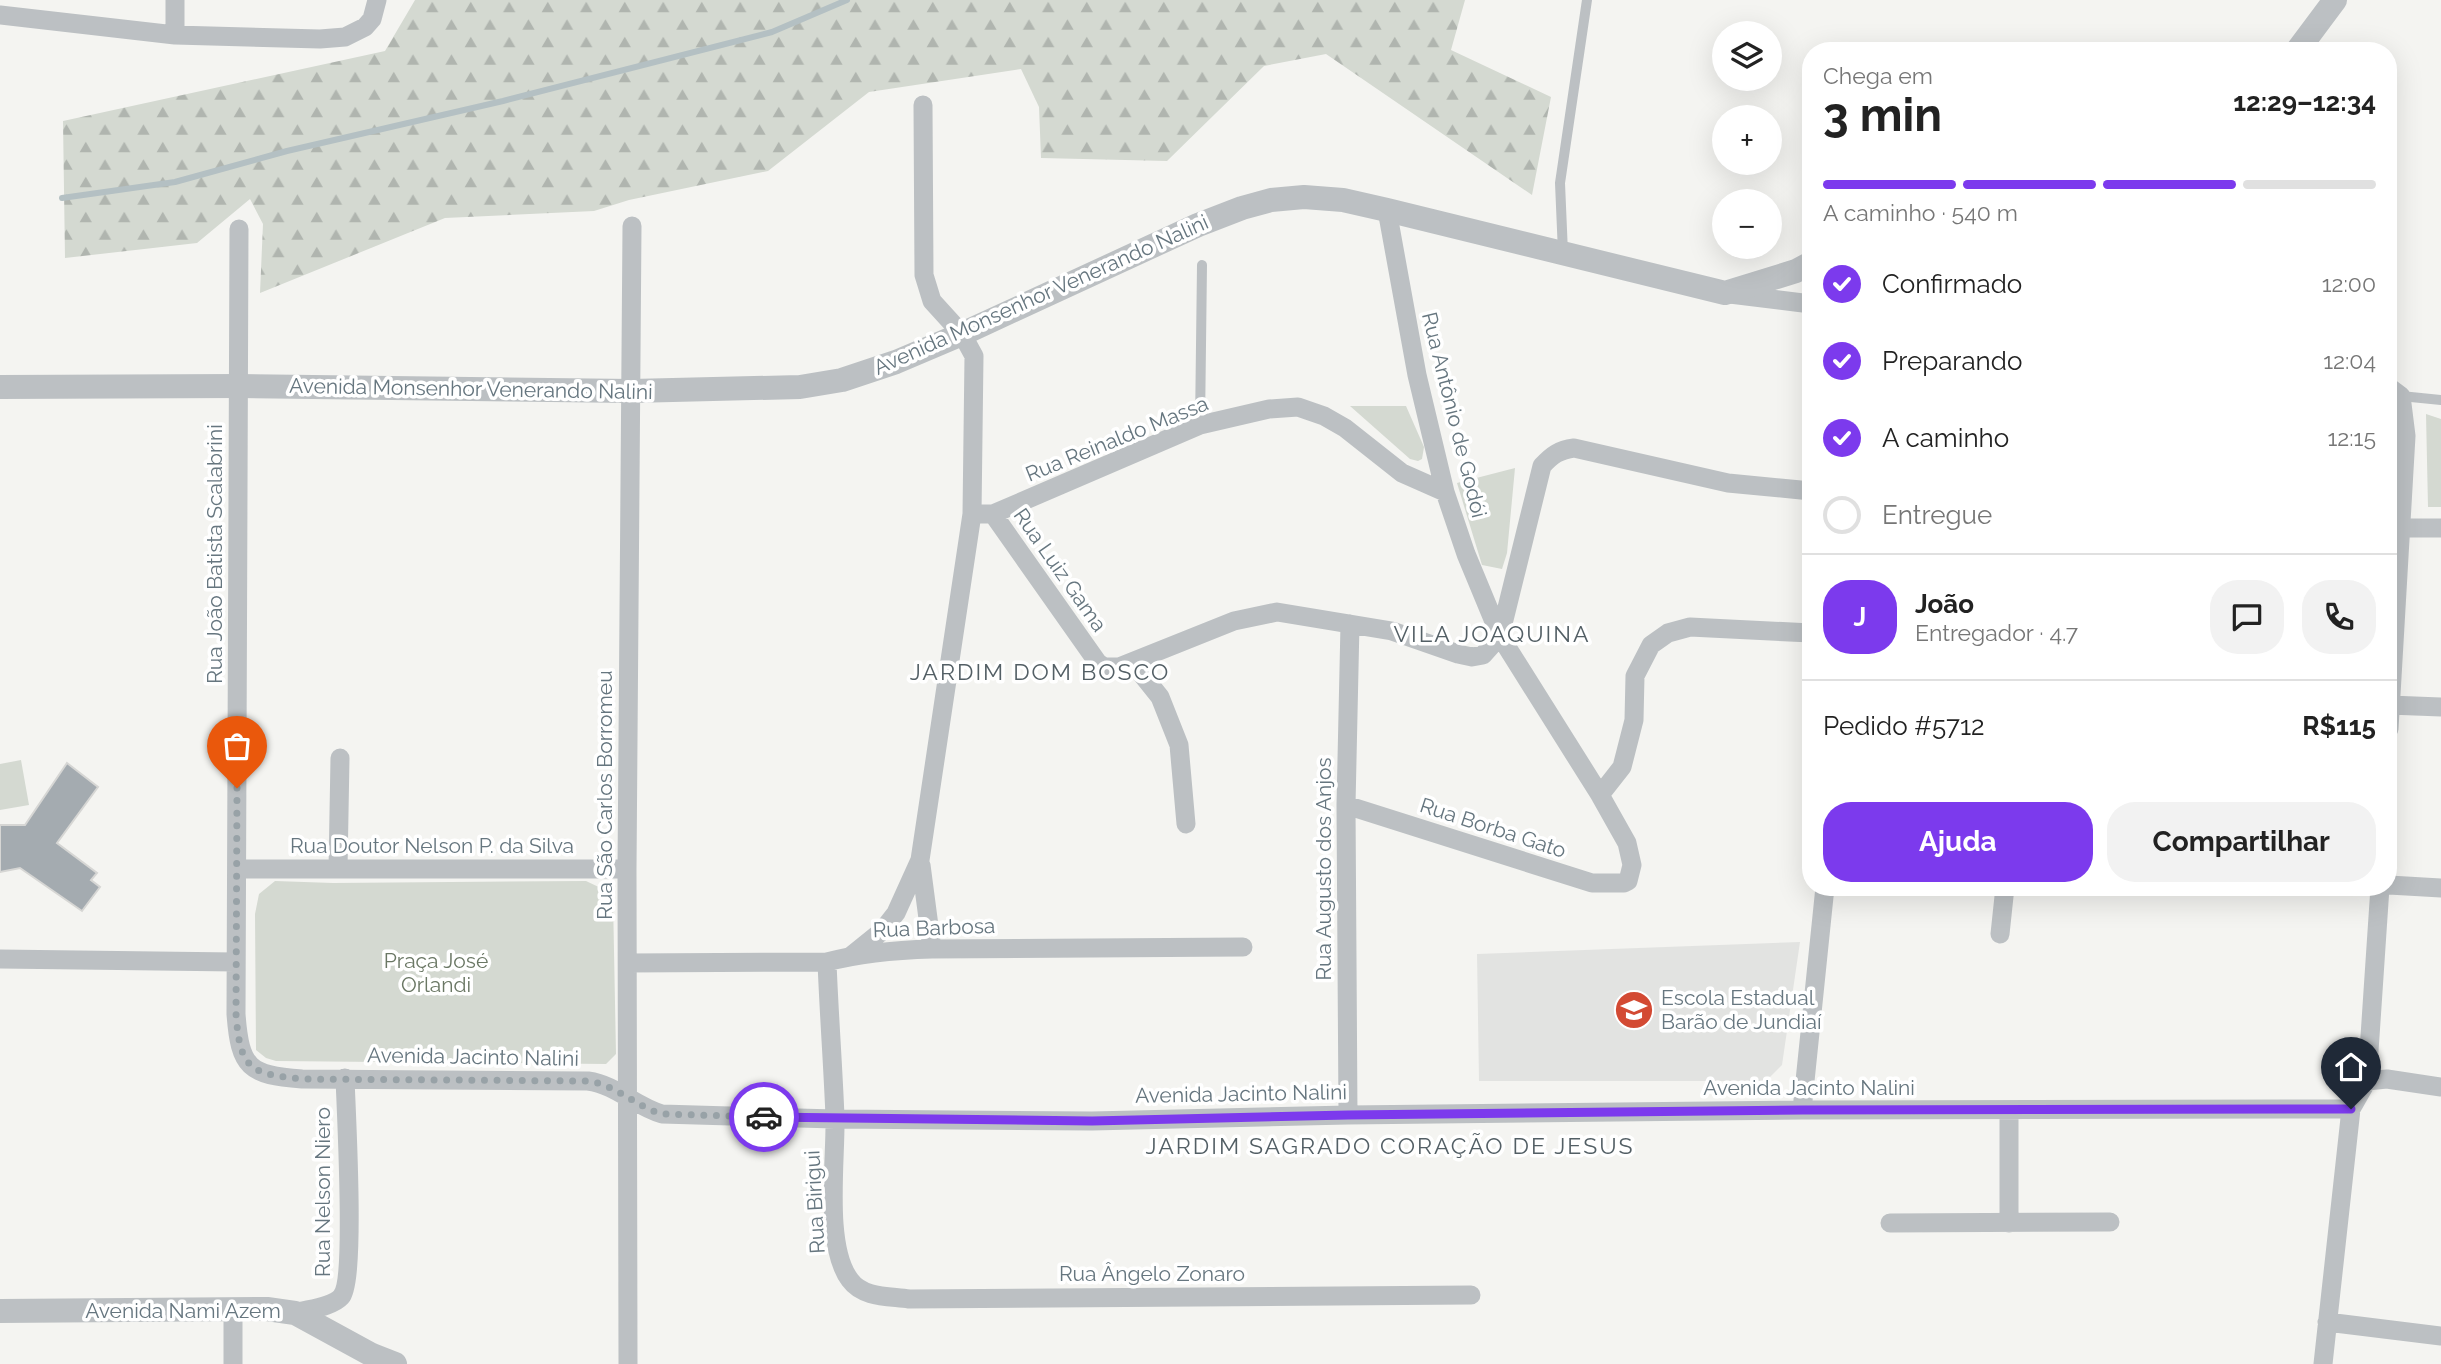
<!DOCTYPE html>
<html lang="pt">
<head>
<meta charset="utf-8">
<style>
  body { margin:0; font-family:Raleway,sans-serif; background:#f2f2f2; color:#222; height:100vh; display:flex; flex-direction:column; font-size:26px; white-space:nowrap }
  * { box-sizing:border-box; margin:0 }
  p { font-size:23px; color:#767676 }
  .icon { flex:none; width:38px; height:38px; fill:none; stroke:currentColor; stroke-width:2; stroke-linecap:round; stroke-linejoin:round }
  .map { position:relative; flex:1; overflow:hidden }
  .details { position:absolute; left:1802px; top:42px; width:595px; height:854px; display:flex; flex-direction:column; background:#fff; border-radius:28px; box-shadow:0 7px 28px #0002 }
  .details>* { flex:none }
  .fabs { position:absolute; left:1712px; top:21px; display:grid; gap:14px }
  .fabs a { display:grid; place-items:center; width:70px; height:70px; border-radius:50%; background:#fff; box-shadow:0 7px 28px #0002; font-size:35px }
  .pin { position:absolute; display:grid; place-items:center; width:60px; height:60px; color:#fff; margin:-72px -30px; border-radius:50% 50% 50% 0; rotate:-45deg; box-shadow:0 0 7px #0007 }
  .pin .icon { rotate:45deg }
  .courier { position:absolute; display:grid; place-items:center; width:70px; height:70px; margin:-35px; border:5px solid #7c3aed; border-radius:50%; background:#fff; color:#222; box-shadow:0 2px 9px #0007 }
  .headline em { font-style:normal; font-weight:700 }
  .headline div { display:flex; flex-direction:column-reverse }
  .headline { display:flex; align-items:center; justify-content:space-between; height:119px; padding:0 21px }
  h1 { font-size:46px; font-weight:700; line-height:52px }
  .bar { display:grid; grid-template-columns:repeat(4,1fr); gap:10px 7px; align-content:center; height:84px; padding:0 21px }
  .bar i { height:9px; border-radius:5px; background:#e0e0e0 }
  .bar .selected { background:#7c3aed }
  .bar p { grid-column:span 4 }
  .line { display:flex; align-items:center; gap:18px; padding:0 21px; border-top:2px solid #e0e0e0 }
  .line div { flex:1 }
  .round { display:grid; place-items:center; flex:none; width:74px; height:74px; border-radius:28px; background:#f2f2f2 }
  ol { padding:0 21px; list-style:none }
  li { display:flex; align-items:center; gap:21px; height:77px }
  li p { margin-inline-start:auto }
  li .icon { padding:7px; border-radius:50%; background:#7c3aed; color:#fff; stroke-width:4 }
  li:last-child { color:#767676 }
  li i { width:38px; height:38px; border:4px solid #e0e0e0; border-radius:50% }
  .button { display:flex; gap:14px; margin-top:auto; padding:14px 21px }
  .button a { flex:1; height:80px; border-radius:28px; background:#7c3aed; color:#fff; font-size:28px; font-weight:700; line-height:80px; text-align:center }
  .button a+a { background:#f2f2f2; color:#222 }
  .map>svg:first-child { display:block }
  .built { fill:#e2e3e1 }
  .green { fill:#d4d9d1 }
  .forest { fill:url(#forest-firs) }
  .lines { fill:none; stroke-linecap:round; stroke-linejoin:round }
  .stream { stroke:#b4c0c3; stroke-width:6 }
  .building { fill:#a4abb0; stroke:#d6d6d4; stroke-width:2 }
  .service { stroke:#bcc0c3; stroke-width:10 }
  .minor { stroke:#bcc0c3; stroke-width:19 }
  .tertiary { stroke:#bcc0c3; stroke-width:24 }
  .done { stroke:#98a2a7; stroke-width:7; stroke-dasharray:0 12.6 }
  .route { stroke:#7c3aed; stroke-width:9 }
  .labels { text-anchor:middle; stroke-width:7; stroke-linejoin:round; paint-order:stroke }
  .street-label { font-size:21px; fill:#66767f; stroke:#fff }
  .park-label { font-size:21px; fill:#6a7764; stroke:#fff }
  .poi-label { font-size:21px; fill:#66767f; stroke:#fff; text-anchor:start }
  .neighbourhood-label { font-size:23px; letter-spacing:2px; fill:#535f65; stroke:#fff }
</style>
</head>
<body>
<div class="map">
<svg width="2441" height="1364" viewBox="0 0 2441 1364">
  <defs>
    <pattern id="forest-firs" width="22" height="20" patternUnits="userSpaceOnUse" patternTransform="scale(1.75)"><rect width="22" height="20" fill="#d4d9d1"/><path d="M5 1l3.5 6h-7zM16 11l3.5 6h-7z" fill="#b0b5af"/></pattern>
  </defs>
  <rect width="100%" height="100%" fill="#f4f4f1"/>
  <path class="built" d="M1800,942L1782,1065L1766,1081H1479L1477,954Z"/>
  <path class="green" d="M1350,406H1406L1424,447L1422,459L1418,461L1410,459Z
    M2426,414L2441,419V507H2428Z
    M1515,468L1507,553L1502,569L1482,565L1457,483Z
    M21,760L29,805L0,810V764Z
    M275,881L333,883L586,881L605,890L613,899L616,1054L606,1064L276,1061L266,1058L256,1050L255,914L259,894Z"/>
  <path class="forest" d="M415,0H1465L1451,50L1551,97L1532,195L1326,54L1264,66L1167,161L1041,158L1039,107L1021,69L869,92L768,171L629,200L594,211L445,218L260,293L263,224L250,199L197,243L65,258L63,121L385,51Z"/>
  <g class="lines">
    <path class="stream" d="M62,198L175,182L287,151L503,101L772,32L847,0"/>
  </g>
  <path class="building" d="M67,763L98,787L57,843L97,873L91,880L100,887L82,911L20,868L0,872V825H25Z"/>
  <g class="lines">
    <path class="service" d="M1563,253L1560,183L1587,0
      M2401,396L2441,400
      M1200,425L1202,265"/>
    <path class="minor" d="M175,0V35
      M0,15L175,35L320,39L345,37L365,27L372,19L377,0
      M239,229L236,1014C240,1068 249,1075 302,1079L588,1081C616,1085 635,1106 662,1114L835,1119L1092,1121L1348,1115L1802,1110L2351,1109
      M1730,294L1811,304
      M2389,387L2401,396L2406,436L2389,729
      M972,514H993L1098,663L1104,667H1119L1234,621L1277,612L1392,631L1458,654L1472,657L1483,655L1500,636L1542,466C1552,455 1559,450 1574,448L1728,483L1811,491
      M993,514L1200,425L1269,409L1298,407L1324,416L1345,428L1402,473L1445,492
      M2390,528H2441
      M1132,662L1160,697L1179,745L1186,824
      M2389,705L2441,707
      M1600,795L1622,767L1634,720L1635,676L1651,645L1668,633L1690,627L1811,633
      M1346,805L1592,883H1624L1628,881L1632,865L1627,843L1600,795L1500,636L1466,554L1445,492L1417,375L1387,210
      M921,865L932,949
      M237,869H627
      M338,869L340,758
      M2389,885L2441,888
      M2000,934L2005,887
      M851,956L882,931L896,913L920,860L972,514L974,356L962,334L932,301L924,275L923,105
      M0,959L235,962
      M827,962C829,1014 833,1066 835,1117C836,1160 824,1246 850,1280C863,1298 889,1296 909,1299L1471,1295
      M628,963L827,962C861,953 896,950 932,949L1243,947
      M2367,1081L2387,1079L2441,1087
      M1802,1110L1825,887
      M2009,1110V1223
      M1348,1115L1346,805L1350,624
      M1890,1223L2110,1222
      M233,1309V1364
      M295,1313C308,1309 332,1307 341,1297C356,1281 346,1110 345,1078
      M2327,1322L2441,1336
      M628,1364L627,869L632,226
      M2323,1364L2351,1109L2367,1081L2380,887"/>
    <path class="tertiary" d="M2297,51L2335,0
      M0,387L239,386L632,391L800,387L842,380L896,362L962,334L1198,225L1242,208L1271,200L1304,197L1343,200L1387,210L1725,293L1796,271L1811,263
      M0,1311L267,1309L295,1313L372,1355L395,1364"/>
  </g>
  <g class="lines">
    <path class="done" d="M237,788L236,1014C240,1068 249,1074 302,1079L588,1081C616,1085 635,1106 662,1114L764,1117"/>
    <path class="route" d="M764,1117L1092,1121L1348,1115L1802,1110L2351,1109"/>
  </g>
  <defs>
    <g id="school-disc" transform="scale(2.0125)"><circle r="9.5" fill="#d34a33" stroke="#fff"/><path d="M0-5L7-2L0 1L-7-2ZM-4 1L0 2.5L4 1V4Q0 6-4 4Z" fill="#fff"/></g>
  </defs>
  <g fill-rule="evenodd">
    <use href="#school-disc" x="1634" y="1010"/>
  </g>
  <g class="labels">
    <g class="street-label">
      <text transform="translate(1041 295) rotate(-24)" y="7">Avenida Monsenhor Venerando Nalini</text>
      <text transform="translate(471 389) rotate(1)" y="7">Avenida Monsenhor Venerando Nalini</text>
      <text transform="translate(1454 415) rotate(76)" y="7">Rua Antônio de Godói</text>
      <text transform="translate(1117 439) rotate(-22)" y="7">Rua Reinaldo Massa</text>
      <text transform="translate(215 554) rotate(-90)" y="7">Rua João Batista Scalabrini</text>
      <text transform="translate(1060 570) rotate(55)" y="7">Rua Luiz Gama</text>
      <text transform="translate(605 795) rotate(-90)" y="7">Rua São Carlos Borromeu</text>
      <text transform="translate(1493 828) rotate(18)" y="7">Rua Borba Gato</text>
      <text x="432" y="853">Rua Doutor Nelson P. da Silva</text>
      <text transform="translate(1324 869) rotate(-90)" y="7">Rua Augusto dos Anjos</text>
      <text transform="translate(934 928) rotate(-2)" y="7">Rua Barbosa</text>
      <text transform="translate(473 1057) rotate(1)" y="7">Avenida Jacinto Nalini</text>
      <text x="1809" y="1095">Avenida Jacinto Nalini</text>
      <text transform="translate(1241 1094) rotate(-1)" y="7">Avenida Jacinto Nalini</text>
      <text transform="translate(323 1192) rotate(-90)" y="7">Rua Nelson Niero</text>
      <text transform="translate(815 1202) rotate(-93)" y="7">Rua Birigui</text>
      <text x="1152" y="1281">Rua Ângelo Zonaro</text>
      <text x="183" y="1318">Avenida Nami Azem</text>
    </g>
    <g class="park-label">
      <text x="436" y="968">Praça José<tspan x="436" dy="24">Orlandi</tspan></text>
    </g>
    <g class="poi-label">
      <text x="1661" y="1005">Escola Estadual<tspan x="1661" dy="24">Barão de Jundiaí</tspan></text>
    </g>
    <g class="neighbourhood-label">
      <text x="1492" y="642">VILA JOAQUINA</text>
      <text x="1040" y="680">JARDIM DOM BOSCO</text>
      <text x="1390" y="1154">JARDIM SAGRADO CORAÇÃO DE JESUS</text>
    </g>
  </g>
</svg>
<div class="fabs">
<a><svg class="icon" aria-label="layers" viewBox="0 0 24 24"><path d="M12 4l9 5-9 5-9-5zM3 14l9 5 9-5"/></svg></a>
<a>+</a>
<a>−</a>
</div>
<div class="pin" style="left:237px;top:788px;background:#ea580c"><svg class="icon" aria-label="bag" viewBox="0 0 24 24"><path d="M5 8h14l-1 12H6zM9 8a3 3 0 0 1 6 0"/></svg></div>
<div class="pin" style="left:2351px;top:1109px;background:#1f2937"><svg class="icon" aria-label="home" viewBox="0 0 24 24"><path d="M3 11l9-7 9 7M6 9v11h12V9"/></svg></div>
<div class="courier" style="left:764px;top:1117px"><svg class="icon" aria-label="car" viewBox="0 0 24 24"><path d="M5 17H2v-5l4-1 3-4h7l3 4 3 1v5h-3M9 17h6M6 11h13"/><circle cx="7" cy="17" r="2"/><circle cx="17" cy="17" r="2"/></svg></div>
<section class="details">
<div class="headline"><div><h1>3 min</h1><p>Chega em</p></div><em>12:29–12:34</em></div>
<div class="bar"><i class="selected"></i><i class="selected"></i><i class="selected"></i><i></i><p>A caminho · 540 m</p></div>
<ol>
<li><svg class="icon" aria-label="check" viewBox="0 0 24 24"><path d="M5 12l5 5 9-10"/></svg>Confirmado<p>12:00</p></li>
<li><svg class="icon" aria-label="check" viewBox="0 0 24 24"><path d="M5 12l5 5 9-10"/></svg>Preparando<p>12:04</p></li>
<li><svg class="icon" aria-label="check" viewBox="0 0 24 24"><path d="M5 12l5 5 9-10"/></svg>A caminho<p>12:15</p></li>
<li><i></i>Entregue</li>
</ol>
<div class="line" style="height:126px"><b class="round" style="background:#7c3aed;color:#fff">J</b><div><b>João</b><p>Entregador · 4.7</p></div><a class="round"><svg class="icon" aria-label="chat" viewBox="0 0 24 24"><path d="M4 5h16v11H9l-5 4z"/></svg></a><a class="round"><svg class="icon" aria-label="phone" viewBox="0 0 24 24"><path d="M5 4h4l2 5-3 2q2 4 5 5l2-3 5 2v4C11 20 4 13 5 4z"/></svg></a></div>
<div class="line" style="height:91px"><div>Pedido #5712</div><b>R$115</b></div>
<div class="button"><a>Ajuda</a><a>Compartilhar</a></div>
</section>
</div>
</body>
</html>
